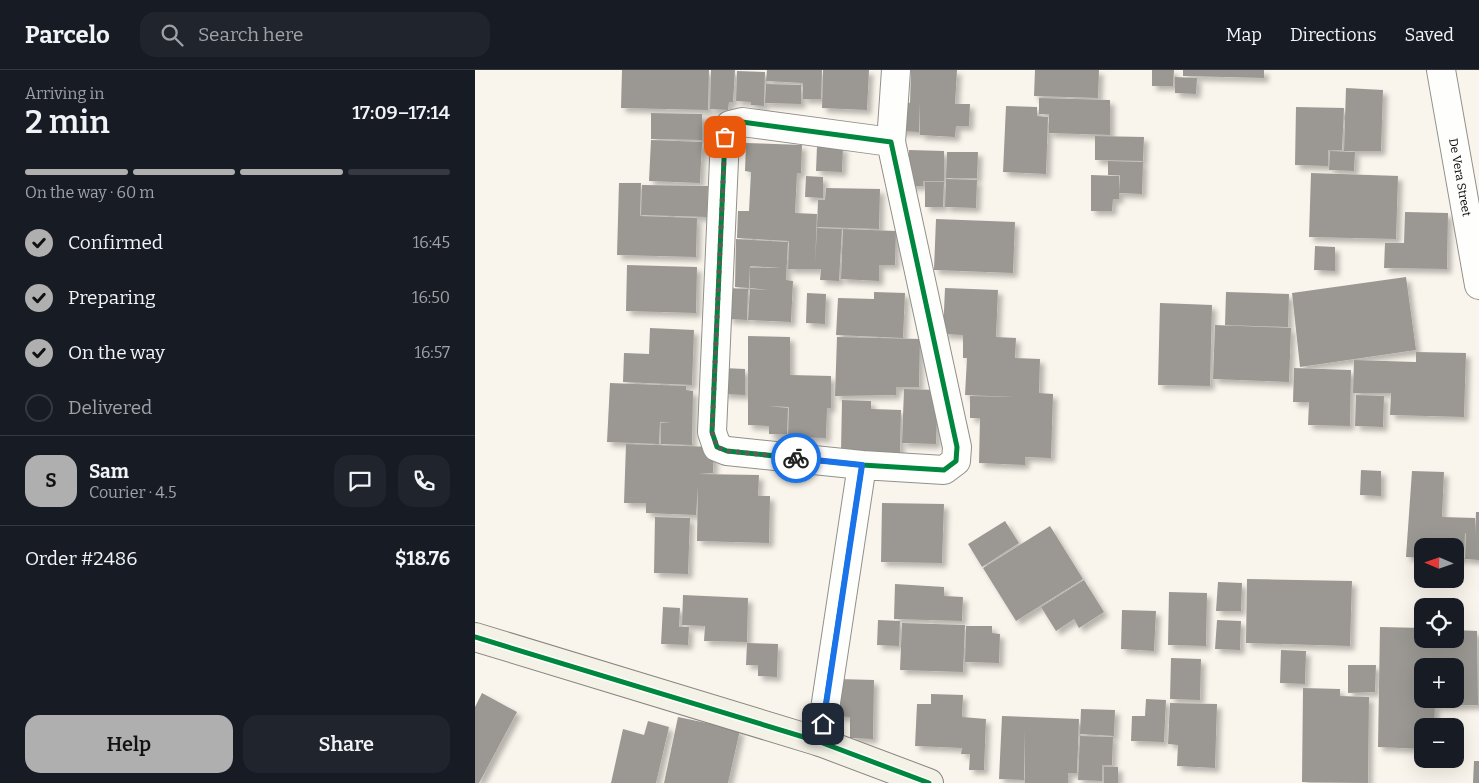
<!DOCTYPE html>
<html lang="en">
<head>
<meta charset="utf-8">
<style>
  body { margin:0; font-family:Bitter,serif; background:#20242c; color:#f1f3f6; height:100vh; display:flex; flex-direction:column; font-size:19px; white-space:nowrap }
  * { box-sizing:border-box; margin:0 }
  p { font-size:16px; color:#9ea1a6 }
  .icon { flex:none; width:28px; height:28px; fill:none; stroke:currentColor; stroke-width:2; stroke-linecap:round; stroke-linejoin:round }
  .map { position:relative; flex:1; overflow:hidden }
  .details { display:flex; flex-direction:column; background:#171b24; width:475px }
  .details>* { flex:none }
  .needle { width:32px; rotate:272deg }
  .controls { position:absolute; left:939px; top:468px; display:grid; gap:10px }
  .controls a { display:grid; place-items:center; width:50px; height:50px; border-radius:10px; background:#171b24; box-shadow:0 5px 20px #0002; font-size:25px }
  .pin { position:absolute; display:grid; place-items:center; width:42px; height:42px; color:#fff; margin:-21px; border-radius:10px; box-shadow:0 2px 8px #0006 }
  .courier { position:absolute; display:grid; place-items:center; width:50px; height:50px; margin:-25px; border:4px solid #1a73e8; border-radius:50%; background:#fff; color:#222; box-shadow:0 1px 6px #0007 }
  .overview em { font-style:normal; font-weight:600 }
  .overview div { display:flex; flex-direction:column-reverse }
  .overview { display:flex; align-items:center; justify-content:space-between; height:85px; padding:0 25px }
  h1 { font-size:32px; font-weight:600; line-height:38px }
  .bar { display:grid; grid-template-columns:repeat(4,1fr); gap:8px 5px; align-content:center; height:60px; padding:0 25px }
  .bar i { height:6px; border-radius:4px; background:#363941 }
  .bar .active { background:#afafaf }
  .bar p { grid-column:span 4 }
  .line { display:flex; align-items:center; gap:12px; padding:0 25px; border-top:1px solid #363941 }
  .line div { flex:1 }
  .round { display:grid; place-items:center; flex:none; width:52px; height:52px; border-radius:15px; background:#20242c }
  ol { padding:0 25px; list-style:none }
  li { display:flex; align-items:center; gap:15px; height:55px }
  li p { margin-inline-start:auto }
  li .icon { padding:5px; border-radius:50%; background:#afafaf; color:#111; stroke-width:4 }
  li:last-child { color:#9ea1a6 }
  li i { width:28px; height:28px; border:2px solid #363941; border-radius:50% }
  .action { display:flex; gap:10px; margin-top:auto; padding:10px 25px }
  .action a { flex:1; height:58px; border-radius:15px; background:#afafaf; color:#111; font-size:20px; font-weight:600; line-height:58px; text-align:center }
  .action a+a { background:#20242c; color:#f1f3f6 }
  header { display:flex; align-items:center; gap:30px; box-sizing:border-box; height:70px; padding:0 25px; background:#171b24; border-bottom:1px solid #363941 }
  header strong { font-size:24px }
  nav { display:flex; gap:28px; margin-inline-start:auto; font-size:18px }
  .search { width:350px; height:45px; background:#20242c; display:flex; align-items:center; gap:12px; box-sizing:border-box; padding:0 18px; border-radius:15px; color:#9ea1a6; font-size:19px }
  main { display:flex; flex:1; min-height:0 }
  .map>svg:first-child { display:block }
  .building { fill:#9b9893; fill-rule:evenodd; filter:url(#shadow) }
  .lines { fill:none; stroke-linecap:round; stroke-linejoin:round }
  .street-casing { stroke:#92908c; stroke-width:30 }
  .secondary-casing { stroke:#888682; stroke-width:30 }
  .street { stroke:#fefefc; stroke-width:28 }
  .secondary { stroke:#f4f1e6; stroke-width:28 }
  .cycleway-casing { stroke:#fff; stroke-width:8 }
  .cycleway { stroke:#00873e; stroke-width:5 }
  .done { stroke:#5e5c59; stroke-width:5; stroke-dasharray:0 9 }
  .route { stroke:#1a73e8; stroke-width:6 }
  .labels { text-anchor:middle; stroke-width:5; stroke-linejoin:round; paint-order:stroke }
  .street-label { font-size:12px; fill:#0a0a0a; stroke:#fff }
</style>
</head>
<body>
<header>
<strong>Parcelo</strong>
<div class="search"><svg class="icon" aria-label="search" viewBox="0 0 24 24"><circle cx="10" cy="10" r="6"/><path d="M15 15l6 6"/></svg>Search here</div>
<nav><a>Map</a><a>Directions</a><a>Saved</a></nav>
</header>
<main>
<section class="details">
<div class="overview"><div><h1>2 min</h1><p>Arriving in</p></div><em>17:09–17:14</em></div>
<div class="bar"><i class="active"></i><i class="active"></i><i class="active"></i><i></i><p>On the way · 60 m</p></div>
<ol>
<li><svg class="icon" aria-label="check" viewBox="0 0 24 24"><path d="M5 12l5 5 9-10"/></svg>Confirmed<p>16:45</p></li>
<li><svg class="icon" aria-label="check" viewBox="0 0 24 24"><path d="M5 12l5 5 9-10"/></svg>Preparing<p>16:50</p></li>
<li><svg class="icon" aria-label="check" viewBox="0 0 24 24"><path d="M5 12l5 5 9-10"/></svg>On the way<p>16:57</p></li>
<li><i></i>Delivered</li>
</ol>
<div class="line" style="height:90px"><b class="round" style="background:#afafaf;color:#111">S</b><div><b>Sam</b><p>Courier · 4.5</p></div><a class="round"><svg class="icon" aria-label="chat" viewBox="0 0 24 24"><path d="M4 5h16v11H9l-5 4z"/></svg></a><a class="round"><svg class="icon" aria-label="phone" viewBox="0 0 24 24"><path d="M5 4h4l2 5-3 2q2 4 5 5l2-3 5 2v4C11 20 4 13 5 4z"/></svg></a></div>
<div class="line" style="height:65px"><div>Order #2486</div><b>$18.76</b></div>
<div class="action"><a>Help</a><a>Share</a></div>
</section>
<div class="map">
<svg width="1004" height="713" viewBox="0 0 1004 713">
  <defs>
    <filter id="shadow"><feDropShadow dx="4.5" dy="4.5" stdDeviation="2.5" flood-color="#0004"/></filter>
  </defs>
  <rect width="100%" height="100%" fill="#f9f5ec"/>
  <path class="building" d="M147,0H234L233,40L146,38Z
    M236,0H260L258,32H254L253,40L235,39Z
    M292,0H347L346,29H328V13L291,11Z
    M348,0H394L392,40L347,38Z
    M436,0H482L480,34H495L494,56H481L480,67L445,65V32L444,62L423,61L431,32L435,33Z
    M560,0H624L623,28L559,26Z
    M677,0H699L698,16H677Z
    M708,0H789V8L708,6Z
    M262,1L290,2L289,36L276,35V32L261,31Z
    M700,7L722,8L721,24L700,23Z
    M291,14L326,15V34L290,33Z
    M871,18L908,20L906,81H869Z
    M564,28L635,30V65L574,63V44H564Z
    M531,36L562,37V46L573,47L571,104L528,102Z
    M821,37L869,38L867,80H853V96L820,95Z
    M176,43L227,44V70L176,69Z
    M620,66L669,67L668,91L620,90Z
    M176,70L227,72L225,113L174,111Z
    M271,73L327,75L326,103H322L320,143L342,144L340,194L342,158L367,159L364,211L345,210L346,199H313L314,171L262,168L263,141H274L276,102L270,101Z
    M342,76L368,77L367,102L341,101Z
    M434,80L469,81V111H448V116H433Z
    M855,81L880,82L879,101L854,100Z
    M472,82H503L502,108H471Z
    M633,91L668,92L667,124L644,123L645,105H633Z
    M836,103L923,106L921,169L834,167Z
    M616,105L644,106V129H638L637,141H616Z
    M331,106L348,107V128L330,127Z
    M471,109L502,110L501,138L470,137Z
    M450,112H469L468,137H450Z
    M144,113H166L165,146L222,148L221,187L142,185Z
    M167,115L233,116L232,147L166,145Z
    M351,118L405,119L404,159L342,157L343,130H350Z
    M930,142L973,143L972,199L909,198L910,173H929Z
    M461,149L540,152L538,203L459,200Z
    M368,159L421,161L420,195H404V211L366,209Z
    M261,169L313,172L311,210L318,211L316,252L273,250L275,219L294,220L275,218V198H306L275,196L274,218L260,217Z
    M840,176L860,177V201L839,200Z
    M152,195L222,197L221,243L151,241Z
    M931,207L941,280L825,297L817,223Z
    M254,218L273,219L272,250L253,249Z
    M470,218L523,220L521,267L541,268L540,288L565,289L564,323L578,324L576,388L550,387V395L504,393L505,348H495V326L539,327L490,325L492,288H488V265L468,264Z
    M399,222L430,223L428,268L361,265L363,228L399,229Z
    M751,222L814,224L813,257L750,255Z
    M332,223L351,224L350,254L331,253Z
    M685,233L737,235L735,316L683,315Z
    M740,255L816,258L814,312L738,309Z
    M175,258L219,260L217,315L148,312L149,283L174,284Z
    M273,266L315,267V305L356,306V338H352L351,368L313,367L314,337L293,336L313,338L312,364H294V356L273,355Z
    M362,267L445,269L444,317H421V325L360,326Z
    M941,282L991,283L989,347L915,345L916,323H878L879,290L941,292Z
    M248,298L270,299V325L248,324Z
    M819,298L876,300L875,356L833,355L834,332H818Z
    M135,313L211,316V320L218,321L217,375L186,374V353H196L185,352L184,374L132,372Z
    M429,319L463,320L461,374L427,373Z
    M881,325L909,326L908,357L880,356Z
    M367,330L396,331V339L426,340L425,383L366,381Z
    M151,374L239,377L238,403L223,404L284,405L283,426H295L294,473L222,471L223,416L221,445L171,443V433H149Z
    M886,400L906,401V426L885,425Z
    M937,401L969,402L967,447L1000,448V465L1001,442H1004V490L990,489L991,463H990L989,489H980V476H948V488L931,487Z
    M407,433L469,434L467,493L406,492Z
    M180,447L215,448L213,504L179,503Z
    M530,451L544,473L507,497L493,474Z
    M575,456L608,509L541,551L508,498Z
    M772,509L877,511L875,576L771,573Z
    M609,510L629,542L604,558L599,549L581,561L566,537Z
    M743,512L767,513L766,541H741Z
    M420,514L469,517V526L488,527L487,551L419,549Z
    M694,522L732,523L731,576L693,575Z
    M208,525L273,528L272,572L229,571L230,556L207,555Z
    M188,537L205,538L204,557H214L213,575L186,574Z
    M647,540L681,541L679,581L646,579Z
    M403,550L425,551L424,576L402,575Z
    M742,550L766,551L765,580L740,579Z
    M427,553L490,555L488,602L425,600Z
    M491,556H517V563L525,564L524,593L490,592Z
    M905,557L948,558V569H980V560L1002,561L1003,635L960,636L959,656H948V679L903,677ZM948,596H980V629H948Z
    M272,573L303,574L302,607L283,606V595H271Z
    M806,580L831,581L830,614L805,613Z
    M696,588L726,589L725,630L695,629Z
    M873,595H901L900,622L873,623Z
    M363,609L399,610L398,669L375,668V647L362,646Z
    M828,618L865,619V626L894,627L893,713L827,712Z
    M7,623L42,642L4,713H0V637Z
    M456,624L488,625L487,647L511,649L509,700H494L495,684H486L487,678L440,676L442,634H456Z
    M671,629L691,630L689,672L656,671L657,646H670Z
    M695,633L742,634L740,698L702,696L703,675L693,674Z
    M606,639L640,640L639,666L605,664Z
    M527,646L604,649L602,703H593V713H550V660L549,710L524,709Z
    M203,647L265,660L253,713H189Z
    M173,651L194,657L181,713H136L148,659L169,665Z
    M605,666L638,667L637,695H627V711L603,710Z
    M999,691H1004V713H998Z
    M629,697H643V713H629Z"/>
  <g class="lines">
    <g class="street-casing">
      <g id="street">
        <path id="s1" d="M966,0L1004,215"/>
        <path d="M416,72L421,0"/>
        <path d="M345,672L387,395L252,381L242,377L237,362L250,67L255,55L267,52L416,72L482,377L481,391L469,400L387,395"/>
      </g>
    </g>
    <g class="secondary-casing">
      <path id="secondary" d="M0,567L345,672L454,713"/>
    </g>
    <use href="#street" class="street"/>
    <use href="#secondary" class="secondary"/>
    <g class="cycleway-casing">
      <path id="cycleway" d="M0,567L345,672L454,713
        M345,672L387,395L252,381L242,377L237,362L250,67L255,55L267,52L416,72L482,377L481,391L469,400L387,395"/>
    </g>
    <use href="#cycleway" class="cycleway"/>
  </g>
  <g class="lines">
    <path class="done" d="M250,67L237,362L242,377L252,381L321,388"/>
    <path class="route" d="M321,388L387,395L348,654"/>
  </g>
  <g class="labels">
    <g class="street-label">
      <text dy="4" stroke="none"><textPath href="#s1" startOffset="109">De Vera Street</textPath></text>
    </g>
  </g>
</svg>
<div class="controls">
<a><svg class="needle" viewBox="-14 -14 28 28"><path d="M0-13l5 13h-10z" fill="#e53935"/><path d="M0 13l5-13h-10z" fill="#9ea1a6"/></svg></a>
<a><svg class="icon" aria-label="locate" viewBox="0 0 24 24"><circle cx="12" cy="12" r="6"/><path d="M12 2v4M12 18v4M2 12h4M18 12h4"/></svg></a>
<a>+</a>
<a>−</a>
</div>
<div class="pin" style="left:250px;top:67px;background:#ea580c"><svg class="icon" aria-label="bag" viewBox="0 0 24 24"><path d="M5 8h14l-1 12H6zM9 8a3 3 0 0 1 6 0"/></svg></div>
<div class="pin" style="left:348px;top:654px;background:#1f2937"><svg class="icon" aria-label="home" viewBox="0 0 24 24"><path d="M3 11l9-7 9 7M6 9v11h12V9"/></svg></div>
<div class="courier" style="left:321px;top:388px"><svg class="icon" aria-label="bike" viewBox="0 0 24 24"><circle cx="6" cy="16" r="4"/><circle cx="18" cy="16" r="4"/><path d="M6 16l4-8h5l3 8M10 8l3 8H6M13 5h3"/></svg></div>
</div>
</main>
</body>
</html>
